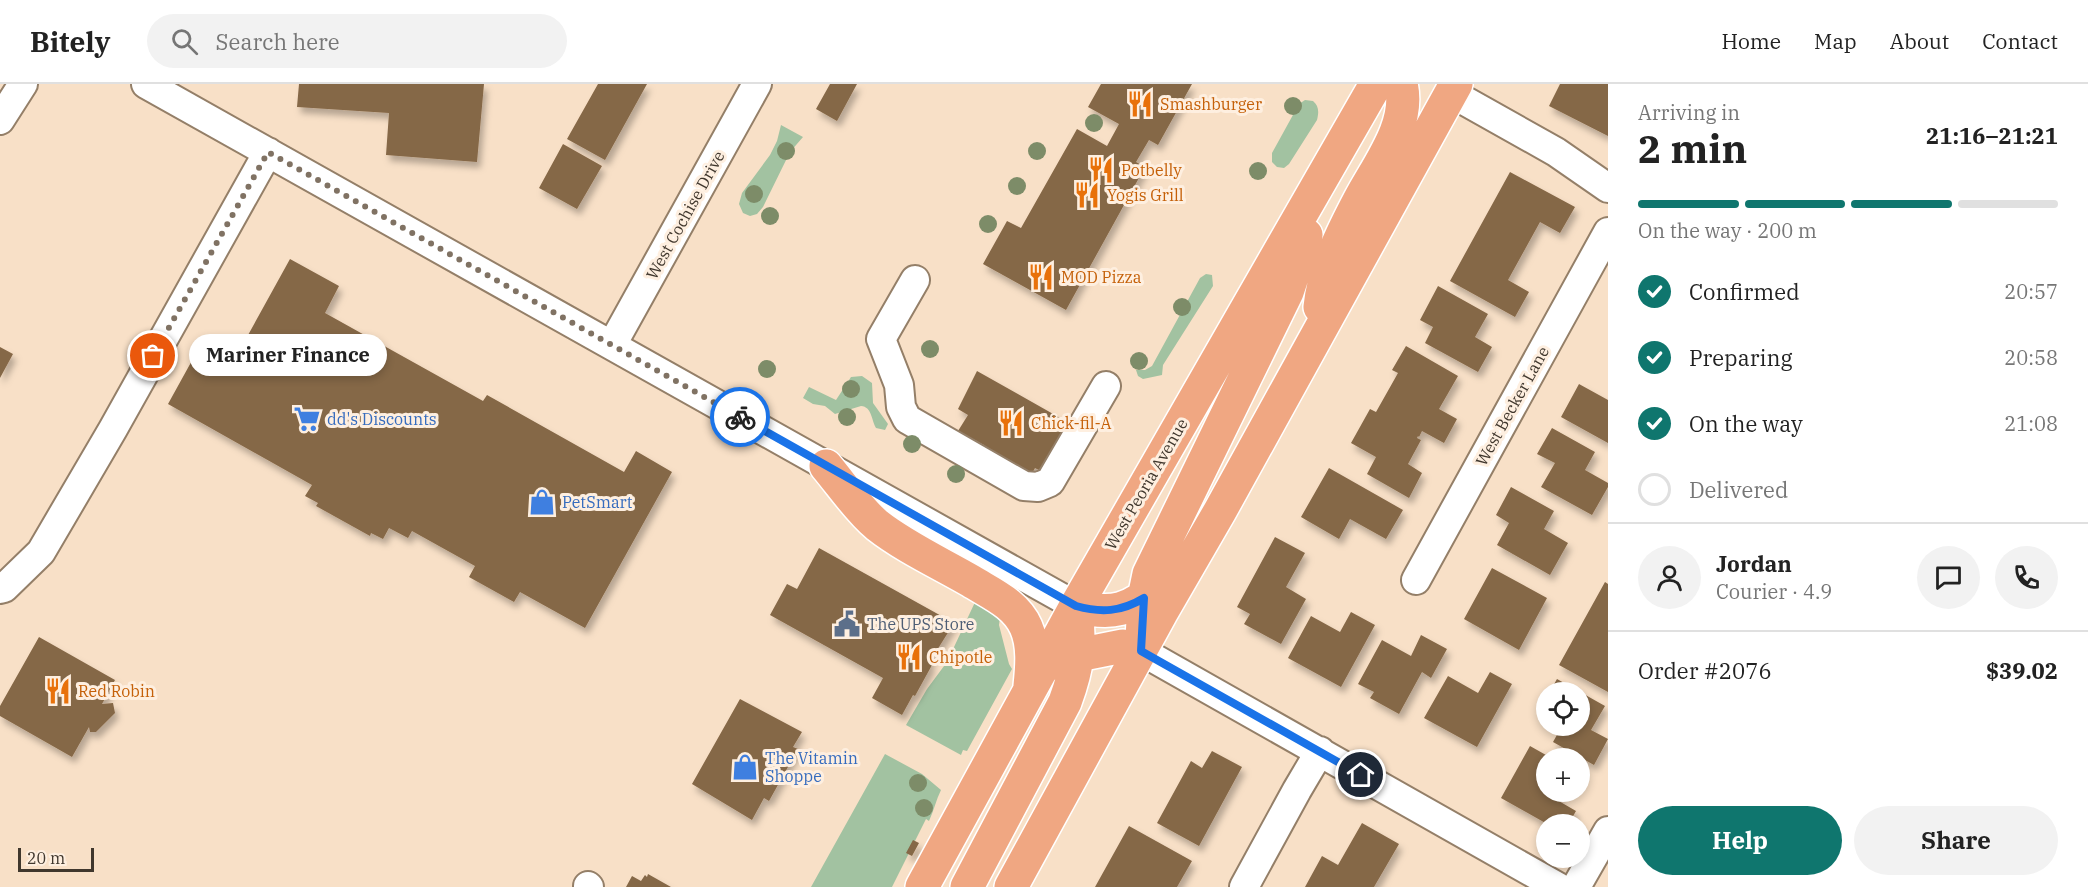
<!DOCTYPE html>
<html lang="en">
<head>
<meta charset="utf-8">
<style>
  body { margin:0; font-family:"IBM Plex Serif",serif; background:#f2f2f2; color:#222; height:100vh; display:flex; flex-direction:column; font-size:22px; white-space:nowrap }
  * { box-sizing:border-box; margin:0 }
  p { font-size:20px; color:#767676 }
  .icon { flex:none; width:33px; height:33px; fill:none; stroke:currentColor; stroke-width:2; stroke-linecap:round; stroke-linejoin:round }
  .map { position:relative; flex:1; overflow:hidden }
  .sheet { display:flex; flex-direction:column; background:#fff; width:480px }
  .sheet>* { flex:none }
  .buttons { position:absolute; left:1536px; top:598px; display:grid; gap:12px }
  .buttons a { display:grid; place-items:center; width:54px; height:54px; border-radius:50%; background:#fff; box-shadow:0 3px 9px #0003; font-size:30px }
  .scale { position:absolute; left:18px; bottom:15px; width:76px; box-sizing:border-box; padding-left:6px; border:3px solid #40372d; border-top:0; font-size:16px; line-height:21px; white-space:nowrap; color:#40372d; -webkit-text-stroke:4px #feefe0; paint-order:stroke }
  .pin { position:absolute; display:grid; place-items:center; width:51px; height:51px; color:#fff; margin:-26px; border:3px solid #fff; border-radius:50%; box-shadow:0 2px 6px #0007 }
  .courier { position:absolute; display:grid; place-items:center; width:60px; height:60px; margin:-30px; border:4px solid #1a73e8; border-radius:50%; background:#fff; color:#222; box-shadow:0 2px 8px #0007 }
  .bubble { position:absolute; height:42px; border-radius:21px; background:#fff; box-shadow:0 3px 9px #0003; font-size:20px; font-weight:700; line-height:42px; text-align:center }
  .summary em { font-style:normal; font-weight:700 }
  .summary div { display:flex; flex-direction:column-reverse }
  .summary { display:flex; align-items:center; justify-content:space-between; height:102px; padding:0 30px }
  h1 { font-size:39px; font-weight:700; line-height:45px }
  .bar { display:grid; grid-template-columns:repeat(4,1fr); gap:9px 6px; align-content:center; height:72px; padding:0 30px }
  .bar i { height:8px; border-radius:4px; background:#e0e0e0 }
  .bar .active { background:#0f766e }
  .bar p { grid-column:span 4 }
  .line { display:flex; align-items:center; gap:15px; padding:0 30px; border-top:2px solid #e0e0e0 }
  .line div { flex:1 }
  .round { display:grid; place-items:center; flex:none; width:63px; height:63px; border-radius:32px; background:#f2f2f2 }
  ol { padding:0 30px; list-style:none }
  li { display:flex; align-items:center; gap:18px; height:66px }
  li p { margin-inline-start:auto }
  li .icon { padding:6px; border-radius:50%; background:#0f766e; color:#fff; stroke-width:4 }
  li:last-child { color:#767676 }
  li i { width:33px; height:33px; border:3px solid #e0e0e0; border-radius:50% }
  .action { display:flex; gap:12px; margin-top:auto; padding:12px 30px }
  .action a { flex:1; height:69px; border-radius:36px; background:#0f766e; color:#fff; font-size:24px; font-weight:700; line-height:69px; text-align:center }
  .action a+a { background:#f2f2f2; color:#222 }
  header { display:flex; align-items:center; gap:36px; box-sizing:border-box; height:84px; padding:0 30px; background:#fff; border-bottom:2px solid #e0e0e0 }
  header strong { font-size:28px }
  nav { display:flex; gap:33px; margin-inline-start:auto; font-size:21px }
  .search { width:420px; height:54px; background:#f2f2f2; display:flex; align-items:center; gap:15px; box-sizing:border-box; padding:0 21px; border-radius:33px; color:#767676; font-size:22px }
  main { display:flex; flex:1; min-height:0 }
  .map>svg:first-child { display:block }
  .green { fill:#a2c2a1 }
  .building { fill:#856746; filter:url(#shadow) }
  .lines { fill:none; stroke-linecap:round; stroke-linejoin:round }
  .minor-casing { stroke:#947f68; stroke-width:32 }
  .major-casing { stroke:#fff; stroke-width:36 }
  .minor { stroke:#fff; stroke-width:28 }
  .major { stroke:#f0a782; stroke-width:33 }
  .tree { fill:#7d8c68 }
  .done { stroke:#807263; stroke-width:6; stroke-dasharray:0 10.8 }
  .route { stroke:#1a73e8; stroke-width:8 }
  .labels { text-anchor:middle; stroke-width:6; stroke-linejoin:round; paint-order:stroke }
  .food-label { font-size:16px; fill:#c56008; stroke:#feefe0; text-anchor:start }
  .street-label { font-size:16px; fill:#40372d; stroke:#feefe0 }
  .shop-label { font-size:16px; fill:#366cbe; stroke:#feefe0; text-anchor:start }
  .service-label { font-size:16px; fill:#4e5e75; stroke:#feefe0; text-anchor:start }
</style>
</head>
<body>
<header>
<strong>Bitely</strong>
<div class="search"><svg class="icon" aria-label="search" viewBox="0 0 24 24"><circle cx="10" cy="10" r="6"/><path d="M15 15l6 6"/></svg>Search here</div>
<nav><a>Home</a><a>Map</a><a>About</a><a>Contact</a></nav>
</header>
<main>
<div class="map">
<svg width="1608" height="803" viewBox="0 0 1608 803">
  <defs>
    <filter id="shadow"><feDropShadow dx="3.5" dy="6" stdDeviation="3" flood-color="#0004"/></filter>
  </defs>
  <rect width="100%" height="100%" fill="#f8e0c7"/>
  <path class="green" d="M1305,16L1313,17C1319,22 1319,28 1317,36L1289,80L1284,84L1277,83L1272,78V69L1299,20Z
    M781,41L803,53L790,68L763,123L757,130L750,132L743,129L739,120L742,109L770,71L777,57Z
    M1206,190L1212,191L1213,202L1163,281L1162,291L1143,295L1138,292L1136,286H1145L1152,282L1200,194Z
    M862,292L872,299L873,319L888,340L885,346L876,344C871,335 872,323 861,322L835,330L825,322L813,320L803,314L809,303L836,316L851,293Z
    M976,516L1000,534L999,541L1009,580L1012,585L967,667L963,666L961,671L906,641L927,605L947,578Z
    M885,670L922,690L941,706C936,716 934,726 929,737L926,735L892,803H811Z"/>
  <path class="building" d="M299,0H484L477,78L386,71L389,29L297,23Z
    M598,0H647L605,76L567,55Z
    M830,0H857L837,37L816,25Z
    M1101,0H1192L1158,61L1149,56L1136,78L1145,83L1066,226L983,180L1007,137L1021,144L1077,45L1107,62L1119,40L1088,23Z
    M1560,0H1608V52L1549,22Z
    M563,60L602,82L577,125L539,104Z
    M1510,88L1575,123L1560,149L1540,138L1508,196L1529,208L1515,233L1450,197Z
    M290,175L339,202L325,229L483,317L487,311L624,388L636,367L672,388L585,544L520,508L514,518L469,493L475,482L412,447L408,454L389,444L383,455L371,449L370,452L316,422L318,419L305,412L312,401L168,320L205,253L237,271Z
    M1438,202L1488,230L1475,253L1492,263L1478,288L1425,259L1433,243L1420,236Z
    M1406,262L1458,292L1439,325L1457,335L1444,359L1422,347L1419,353L1418,352L1417,354L1421,356L1408,380L1422,389L1409,414L1367,390L1376,373L1351,359L1370,325L1376,328L1398,289L1392,286Z
    M0,263L13,270L0,294Z
    M977,287L1062,335L1057,343L1070,351L1045,389L1035,384L1031,391L982,364L984,361L958,347L968,331L958,325Z
    M1579,300L1608,316V359L1561,333Z
    M1552,344L1595,368L1585,386L1608,399V403L1592,431L1541,403L1555,379L1537,370Z
    M1329,384L1403,426L1386,455L1350,435L1339,455L1301,433Z
    M1511,403L1554,427L1544,445L1568,459L1550,491L1497,461L1509,439L1496,431Z
    M1275,453L1305,469L1286,503L1306,515L1281,560L1244,540L1250,530L1237,523Z
    M819,464L954,539L929,579L932,581L915,612L913,611L902,631L872,614L883,594L770,531L787,500L797,505Z
    M1492,484L1547,514L1519,566L1464,535Z
    M1605,498L1608,500V608L1559,581Z
    M1351,528L1375,541L1341,603L1288,574L1311,532L1340,548Z
    M1421,551L1447,565L1431,594L1422,588L1399,630L1370,614L1374,608L1358,600L1382,556L1411,572Z
    M39,553L115,596L102,620L113,619L115,629L96,648H90L89,643L72,673L0,632V622Z
    M1490,588L1512,600L1477,663L1424,634L1448,592L1478,609Z
    M1557,595L1605,622L1591,646L1608,655L1594,681L1553,658L1562,642H1580V609H1549Z
    M740,615L802,648L793,663L798,665L769,717L764,714L752,736L692,700Z
    M1530,662L1553,675H1546V708H1561L1557,716L1576,727L1568,741H1549L1501,714Z
    M1212,667L1242,683L1199,762L1157,739L1191,677L1202,684Z
    M1362,739L1399,760L1374,803H1305L1322,772L1338,781Z
    M1129,742L1192,777L1177,803H1095Z
    M913,756L919,759L912,772L906,769Z
    M648,790L671,803H626L632,792L641,797L645,791L647,793Z"/>
  <g class="lines">
    <g class="minor-casing">
      <path id="minor" d="M146,0L1076,522
        M1451,9L1556,68L1608,104
        M0,36L23,0
        M915,196L881,255L899,301L901,323L907,335L1024,402L1038,403L1050,398L1106,302
        M612,261L757,0
        M1416,496L1608,148
        M0,505L4,504L41,468L113,345L268,68
        M1141,567L1558,803
        M588,802L589,803
        M1244,803L1297,706L1320,667
        M1576,803L1608,747"/>
    </g>
    <g class="major-casing">
      <path id="major" d="M1320,223C1324,185 1342,149 1360,115C1378,81 1411,40 1401,0
        M826,382C842,401 858,425 877,441C905,463 940,479 971,497C992,510 1016,520 1026,543C1034,561 1032,583 1030,602
        M1076,522C1112,532 1131,526 1158,501
        M1142,556L1144,514L1149,490L1287,208L1306,151
        M1060,580L1078,571L1123,562L1141,567
        M922,803L1076,522L1376,0
        M967,803L1065,618C1079,580 1080,562 1076,522
        M1011,803L1161,529L1220,427L1456,0"/>
    </g>
    <use href="#minor" class="minor"/>
    <use href="#major" class="major"/>
  </g>
  <g class="tree">
    <circle cx="1293" cy="22" r="9"/>
    <circle cx="1094" cy="39" r="9"/>
    <circle cx="786" cy="67" r="9"/>
    <circle cx="1037" cy="67" r="9"/>
    <circle cx="1258" cy="87" r="9"/>
    <circle cx="1017" cy="102" r="9"/>
    <circle cx="754" cy="110" r="9"/>
    <circle cx="770" cy="132" r="9"/>
    <circle cx="988" cy="140" r="9"/>
    <circle cx="1182" cy="223" r="9"/>
    <circle cx="930" cy="265" r="9"/>
    <circle cx="1139" cy="277" r="9"/>
    <circle cx="767" cy="285" r="9"/>
    <circle cx="851" cy="305" r="9"/>
    <circle cx="847" cy="333" r="9"/>
    <circle cx="912" cy="360" r="9"/>
    <circle cx="956" cy="390" r="9"/>
    <circle cx="918" cy="699" r="9"/>
    <circle cx="924" cy="724" r="9"/>
  </g>
  <g class="lines">
    <path class="done" d="M153,272L268,68L740,333"/>
    <path class="route" d="M740,333L1076,522C1101,529 1121,528 1144,514L1141,567L1361,691"/>
  </g>
  <defs>
    <g id="restaurant-bare" transform="scale(2.07)"><path d="M-5-6h1v4h1v-4h1v4h1v-4h1v5L-1.5 .5V6h-2V.5L-5-1ZM5-6V6H3V1.5H1.5Q1.5-4 5-6Z" fill="#e8710a" stroke="#feefe0" stroke-width="2.5" paint-order="stroke"/></g>
    <g id="supermarket-bare" transform="scale(2.07)"><path d="M-6-5.5h2.5l.6 2H6L4.5 2H-2.5L-4.4-4H-6ZM-1.5 3.2a1.3 1.3 0 1 0 .1 0ZM3 3.2a1.3 1.3 0 1 0 .1 0Z" fill="#3f7fe0" stroke="#feefe0" stroke-width="2.5" paint-order="stroke"/></g>
    <g id="shop-bare" transform="scale(2.07)"><path d="M-5-2.5h2.3a2.7 3.5 0 0 1 5.4 0H5L5.5 6h-11ZM-1.5-2.5h3a1.5 2.3 0 0 0-3 0Z" fill="#3f7fe0" stroke="#feefe0" stroke-width="2.5" paint-order="stroke"/></g>
    <g id="civic-bare" transform="scale(2.07)"><path d="M-.6-6.5H3V-4.5H.6V-3L4-1V1h2V6H-6V1h2V-1L-.6-3ZM-1.2 2.5V6h2.4V2.5Z" fill="#5c6f8a" stroke="#feefe0" stroke-width="2.5" paint-order="stroke"/></g>
  </defs>
  <g fill-rule="evenodd">
    <use href="#restaurant-bare" x="1140" y="20"/>
    <use href="#restaurant-bare" x="1101" y="86"/>
    <use href="#restaurant-bare" x="1087" y="111"/>
    <use href="#restaurant-bare" x="1041" y="193"/>
    <use href="#supermarket-bare" x="307" y="335"/>
    <use href="#restaurant-bare" x="1011" y="339"/>
    <use href="#shop-bare" x="542" y="418"/>
    <use href="#civic-bare" x="847" y="540"/>
    <use href="#restaurant-bare" x="909" y="573"/>
    <use href="#restaurant-bare" x="58" y="607"/>
    <use href="#shop-bare" x="745" y="683"/>
  </g>
  <g class="labels">
    <g class="food-label">
      <text x="1160" y="26">Smashburger</text>
      <text x="1121" y="92">Potbelly</text>
      <text x="1107" y="117">Yogis Grill</text>
      <text x="1061" y="199">MOD Pizza</text>
      <text x="1031" y="345">Chick-fil-A</text>
      <text x="929" y="579">Chipotle</text>
      <text x="78" y="613">Red Robin</text>
    </g>
    <g class="street-label">
      <text transform="translate(685 131) rotate(-61)" y="6">West Cochise Drive</text>
      <text transform="translate(1512 322) rotate(-61)" y="6">West Becker Lane</text>
      <text transform="translate(1146 400) rotate(-60)" y="6">West Peoria Avenue</text>
    </g>
    <g class="shop-label">
      <text x="327" y="341">dd's Discounts</text>
      <text x="562" y="424">PetSmart</text>
      <text x="765" y="680">The Vitamin<tspan x="765" dy="18">Shoppe</tspan></text>
    </g>
    <g class="service-label">
      <text x="867" y="546">The UPS Store</text>
    </g>
  </g>
</svg>
<div class="buttons">
<a><svg class="icon" aria-label="locate" viewBox="0 0 24 24"><circle cx="12" cy="12" r="6"/><path d="M12 2v4M12 18v4M2 12h4M18 12h4"/></svg></a>
<a>+</a>
<a>−</a>
</div>
<div class="scale">20 m</div>
<div class="pin" style="left:153px;top:272px;background:#ea580c"><svg class="icon" aria-label="bag" viewBox="0 0 24 24"><path d="M5 8h14l-1 12H6zM9 8a3 3 0 0 1 6 0"/></svg></div>
<div class="pin" style="left:1361px;top:691px;background:#1f2937"><svg class="icon" aria-label="home" viewBox="0 0 24 24"><path d="M3 11l9-7 9 7M6 9v11h12V9"/></svg></div>
<div class="courier" style="left:740px;top:333px"><svg class="icon" aria-label="bike" viewBox="0 0 24 24"><circle cx="6" cy="16" r="4"/><circle cx="18" cy="16" r="4"/><path d="M6 16l4-8h5l3 8M10 8l3 8H6M13 5h3"/></svg></div>
<div class="bubble" style="left:189px;top:250px;width:198px">Mariner Finance</div>
</div>
<section class="sheet">
<div class="summary"><div><h1>2 min</h1><p>Arriving in</p></div><em>21:16–21:21</em></div>
<div class="bar"><i class="active"></i><i class="active"></i><i class="active"></i><i></i><p>On the way · 200 m</p></div>
<ol>
<li><svg class="icon" aria-label="check" viewBox="0 0 24 24"><path d="M5 12l5 5 9-10"/></svg>Confirmed<p>20:57</p></li>
<li><svg class="icon" aria-label="check" viewBox="0 0 24 24"><path d="M5 12l5 5 9-10"/></svg>Preparing<p>20:58</p></li>
<li><svg class="icon" aria-label="check" viewBox="0 0 24 24"><path d="M5 12l5 5 9-10"/></svg>On the way<p>21:08</p></li>
<li><i></i>Delivered</li>
</ol>
<div class="line" style="height:108px"><a class="round"><svg class="icon" aria-label="person" viewBox="0 0 24 24"><circle cx="12" cy="8" r="4"/><path d="M4 21q1-7 8-7t8 7"/></svg></a><div><b>Jordan</b><p>Courier · 4.9</p></div><a class="round"><svg class="icon" aria-label="chat" viewBox="0 0 24 24"><path d="M4 5h16v11H9l-5 4z"/></svg></a><a class="round"><svg class="icon" aria-label="phone" viewBox="0 0 24 24"><path d="M5 4h4l2 5-3 2q2 4 5 5l2-3 5 2v4C11 20 4 13 5 4z"/></svg></a></div>
<div class="line" style="height:78px"><div>Order #2076</div><b>$39.02</b></div>
<div class="action"><a>Help</a><a>Share</a></div>
</section>
</main>
</body>
</html>
